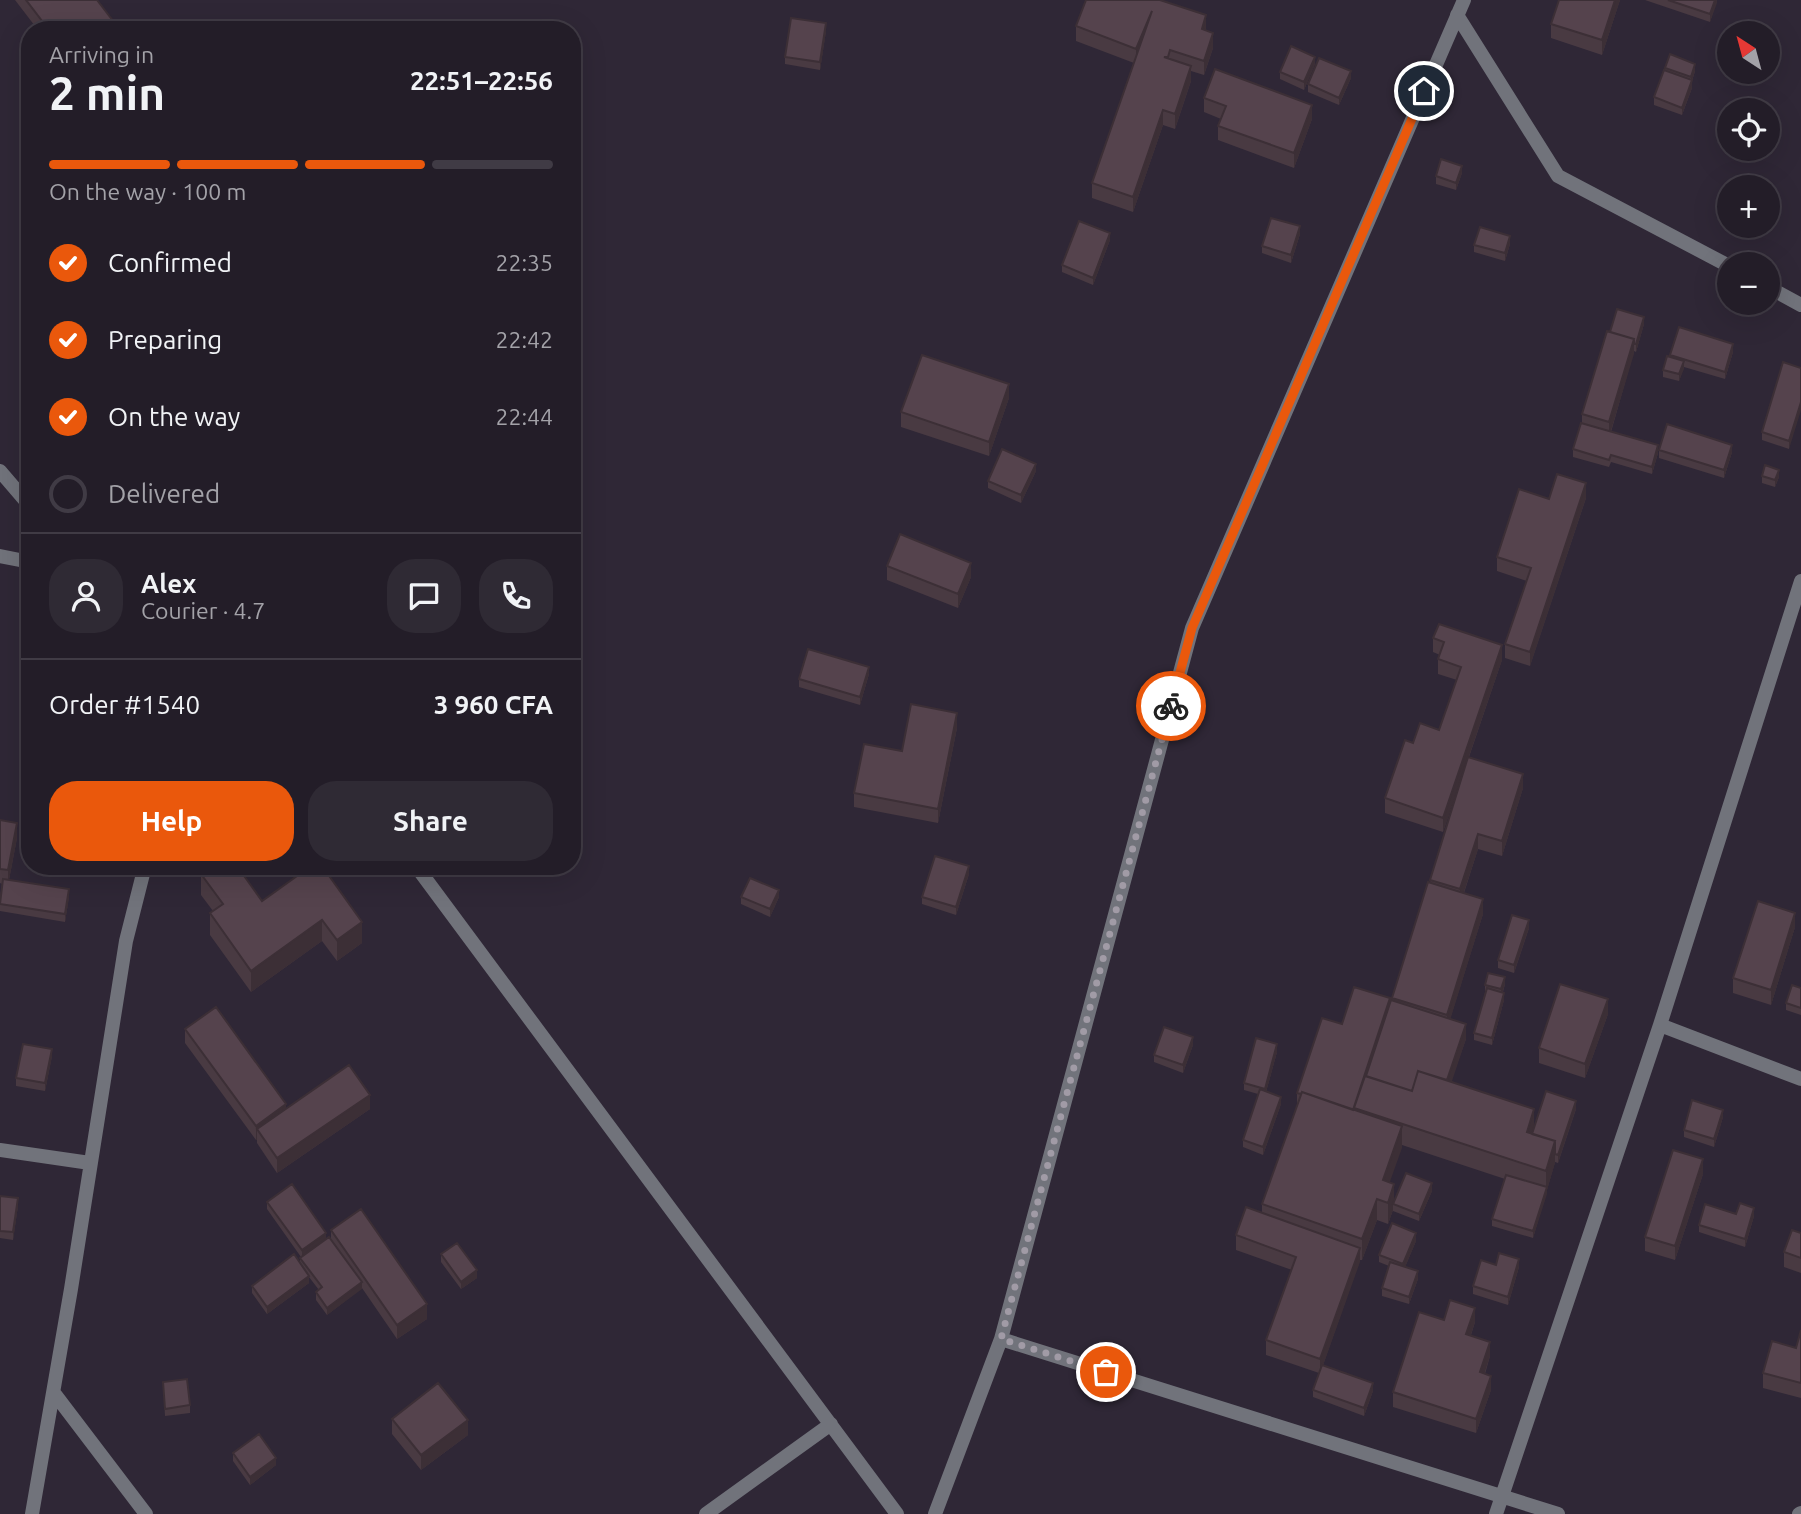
<!DOCTYPE html>
<html lang="en">
<head>
<meta charset="utf-8">
<style>
  body { margin:0; font-family:Ubuntu,sans-serif; background:#2f2a34; color:#f1f3f6; height:100vh; display:flex; flex-direction:column; font-size:26px; white-space:nowrap }
  * { box-sizing:border-box; margin:0 }
  p { font-size:23px; color:#a3a2a8 }
  .icon { flex:none; width:38px; height:38px; fill:none; stroke:currentColor; stroke-width:2; stroke-linecap:round; stroke-linejoin:round }
  .map { position:relative; flex:1; overflow:hidden }
  .drawer { position:absolute; left:21px; top:21px; width:560px; height:854px; display:flex; flex-direction:column; background:#231d28; border-radius:28px; box-shadow:0 7px 28px #0002,0 0 0 2px #403b45 }
  .drawer>* { flex:none }
  .needle { width:46px; rotate:324deg }
  .buttons { position:absolute; left:1717px; top:21px; display:grid; gap:14px }
  .buttons a { display:grid; place-items:center; width:63px; height:63px; border-radius:50%; background:#231d28; box-shadow:0 7px 28px #0002,0 0 0 2px #403b45; font-size:35px }
  .pin { position:absolute; display:grid; place-items:center; width:60px; height:60px; color:#fff; margin:-30px; border:4px solid #fff; border-radius:50%; box-shadow:0 2px 7px #0007 }
  .courier { position:absolute; display:grid; place-items:center; width:70px; height:70px; margin:-35px; border:5px solid #ea580c; border-radius:50%; background:#fff; color:#222; box-shadow:0 2px 9px #0007 }
  .head em { font-style:normal; font-weight:700 }
  .head div { display:flex; flex-direction:column-reverse }
  .head { display:flex; align-items:center; justify-content:space-between; height:119px; padding:0 28px }
  h1 { font-size:46px; font-weight:700; line-height:52px }
  .bar { display:grid; grid-template-columns:repeat(4,1fr); gap:10px 7px; align-content:center; height:84px; padding:0 28px }
  .bar i { height:9px; border-radius:5px; background:#403b45 }
  .bar .active { background:#ea580c }
  .bar p { grid-column:span 4 }
  .line { display:flex; align-items:center; gap:18px; padding:0 28px; border-top:2px solid #403b45 }
  .line div { flex:1 }
  .round { display:grid; place-items:center; flex:none; width:74px; height:74px; border-radius:28px; background:#2f2a34 }
  ol { padding:0 28px; list-style:none }
  li { display:flex; align-items:center; gap:21px; height:77px }
  li p { margin-inline-start:auto }
  li .icon { padding:7px; border-radius:50%; background:#ea580c; color:#fff; stroke-width:4 }
  li:last-child { color:#a3a2a8 }
  li i { width:38px; height:38px; border:4px solid #403b45; border-radius:50% }
  .primary-button { display:flex; gap:14px; margin-top:auto; padding:14px 28px }
  .primary-button a { flex:1; height:80px; border-radius:28px; background:#ea580c; color:#fff; font-size:28px; font-weight:700; line-height:80px; text-align:center }
  .primary-button a+a { background:#2f2a34; color:#f1f3f6 }
  .map>svg:first-child { display:block }
  .lines { fill:none; stroke-linecap:round; stroke-linejoin:round }
  .minor { stroke:#71737b; stroke-width:14 }
  .wall { fill:#493a42 }
  .shaded-wall { fill:#3c2f36 }
  .building { fill:#55434d; stroke:#3c2f36; stroke-width:2 }
  .done { stroke:#a19ba6; stroke-width:7; stroke-dasharray:0 12.6 }
  .route { stroke:#ea580c; stroke-width:9 }
</style>
</head>
<body>
<div class="map">
<svg width="1801" height="1514" viewBox="0 0 1801 1514">
  <rect width="100%" height="100%" fill="#2f2736"/>
  <g class="lines">
    <path class="minor" d="M1457,15L1558,176L1729,266
      M1768,287L1801,305
      M0,471L30,506
      M0,556L30,562
      M416,866L897,1514
      M1660,1025L1801,1079
      M0,1150L90,1163
      M1001,1339L1558,1514
      M54,1393L146,1514
      M32,1514L71,1289L126,941L145,866
      M706,1514L831,1424
      M935,1514L1001,1339L1192,628L1464,0
      M1496,1514L1660,1025L1801,581
      M1799,1514L1801,1513"/>
  </g>
  <path class="wall" d="M15,0H97L120,30H38Z
    M1620,0L1602,55L1551,38V24Z
    M1645,0H1717L1710,22Z
    M1076,26L1206,31L1213,48L1204,75L1191,71V81L1175,129L1163,125L1133,212L1092,198V183L1134,63L1076,41Z
    M826,31L820,70L785,64V57Z
    M1315,64L1304,90L1280,79V72Z
    M1665,68L1695,71L1692,81V88L1682,115L1654,105V97Z
    M1351,78L1339,105L1308,92V84Z
    M1204,98L1312,119L1294,168L1218,140V126L1221,119L1204,112Z
    M1462,173L1456,190L1436,184V176Z
    M1300,234L1291,263L1262,253V246Z
    M1110,240L1093,285L1062,272V265Z
    M1510,244L1505,261L1474,252V245Z
    M1644,324L1636,352L1634,351L1611,432L1658,453L1652,474L1611,462L1609,467L1573,457V449L1582,423V414L1610,332Z
    M1733,352L1725,379L1684,367L1679,381L1663,377V370L1670,355Z
    M1801,368L1789,449L1762,440V432Z
    M1009,398L989,456L901,427V412Z
    M1659,450L1732,452L1724,478L1659,458Z
    M1036,471L1021,503L988,488V481Z
    M1762,476L1779,477L1775,487L1762,483Z
    M1586,498L1530,666L1505,658V644L1527,581L1497,571V557L1549,499Z
    M887,566L971,577L958,608L887,580Z
    M1433,638L1502,660L1469,757L1523,788L1502,856L1478,849L1464,893L1483,914L1450,1019L1466,1039L1451,1081L1534,1125L1576,1109L1558,1163L1555,1162L1533,1238L1492,1226V1219L1505,1179L1402,1145L1389,1182L1394,1201L1432,1191L1419,1221L1393,1211V1210L1388,1224L1377,1220L1362,1260H1360L1323,1365L1373,1391L1364,1416L1313,1397V1390L1319,1373L1266,1355V1340L1292,1270L1236,1250V1235L1262,1213V1204L1297,1105V1093L1342,1024L1390,1004L1392,1000L1430,883L1460,783L1443,832L1385,813V798L1413,743L1439,730L1457,680L1438,674V659L1440,655L1433,652Z
    M869,674L860,705L799,687V679Z
    M957,728L938,823L854,807V793L902,751Z
    M0,820L17,838L9,880L69,897L65,922L0,911V897L2,884L0,883Z
    M205,866H237L262,901L311,866L362,943L337,961L322,941L251,992L210,935V913L213,911L201,895V874L206,870Z
    M969,874L956,915L922,904V897Z
    M741,897H779L770,917L741,904Z
    M1795,927L1771,1005L1733,993V978Z
    M1529,928L1514,973L1498,968V960Z
    M1505,984L1503,992L1504,1000L1492,1045L1474,1040V1033L1485,993V985Z
    M1801,988V1015L1786,1010V1003Z
    M1608,1014L1585,1078L1539,1063V1048Z
    M185,1029L286,1109H370L277,1173L257,1143V1140H256L185,1043Z
    M1193,1045L1183,1073L1154,1062V1055Z
    M1277,1052L1266,1092L1281,1104L1263,1155L1243,1147V1140L1258,1094L1244,1090V1083Z
    M52,1056L45,1091L16,1086V1078Z
    M1723,1117L1714,1147L1684,1137V1130Z
    M1703,1174L1675,1260L1645,1251V1237Z
    M0,1196L18,1206L13,1240L0,1238Z
    M267,1202L326,1239L331,1241V1230L427,1319L397,1339L362,1288L327,1315L316,1300V1292L319,1290L309,1277V1283L267,1314L252,1293V1286L300,1263V1258L301,1257L267,1209Z
    M1736,1214L1754,1216L1745,1247L1699,1232V1225Z
    M1801,1233V1273L1784,1267V1252Z
    M1416,1241L1405,1267L1418,1279L1409,1304L1382,1296V1288L1389,1266L1379,1262V1255Z
    M441,1254L477,1278L461,1289L441,1262Z
    M1496,1265L1519,1267L1508,1305L1473,1294V1286Z
    M1444,1320L1475,1322L1471,1335L1490,1356L1485,1374L1491,1390L1476,1433L1393,1407V1392Z
    M1801,1330V1398L1763,1388V1373L1796,1348Z
    M163,1382L190,1405V1413L165,1416Z
    M392,1419L468,1435L421,1470L392,1434Z
    M233,1453L276,1465L250,1485L233,1461Z"/>
  <path class="shaded-wall" d="M1615,0H1620L1602,55V40Z
    M1715,0H1717V3L1710,22V14Z
    M1152,11L1136,64V49Z
    M1206,15V30L1202,44V29Z
    M826,23V31L820,70V62Z
    M1213,33V48L1204,75V61Z
    M1315,57V64L1304,90V82Z
    M1695,64V71L1692,81V88L1682,115V108L1691,84V77Z
    M1191,66V81L1175,129V114Z
    M1351,71V78L1339,105V98Z
    M1312,105V119L1294,168V153Z
    M1163,110V125L1133,212V197Z
    M1462,166V173L1456,190V183Z
    M1300,226V234L1291,263V255Z
    M1110,233V240L1093,285V278Z
    M1510,236V244L1505,261V253Z
    M1644,317V324L1636,352V344Z
    M1634,339V354L1609,437V422Z
    M1733,344V352L1725,379V372Z
    M1684,361V369L1679,381V374Z
    M1009,384V398L989,456V442Z
    M1801,402V410L1789,449V441Z
    M1658,445V453L1652,474V467Z
    M1732,445V452L1724,478V470Z
    M1036,464V471L1021,503V495Z
    M1779,470V477L1775,487V480Z
    M1586,483V498L1530,666V652Z
    M971,563V577L958,608V594Z
    M1502,645V660L1443,832V818Z
    M869,667V674L860,705V697Z
    M957,713V728L938,823V809Z
    M1523,774V788L1502,856V841Z
    M17,823V838L8,885V870Z
    M1478,834V849L1460,904V889Z
    M969,866V874L956,915V907Z
    M69,889V897L65,922V914Z
    M779,890V897L770,917V909Z
    M1483,899V914L1447,1030V1015Z
    M1795,913V927L1771,1005V990Z
    M322,920V941L251,992V971Z
    M1529,920V928L1514,973V965Z
    M362,922V943L337,961V940Z
    M1505,977V984L1501,997V989Z
    M1504,993V1000L1492,1045V1038Z
    M1390,998V1013L1354,1108V1121L1352,1112Z
    M1608,999V1014L1585,1078V1064Z
    M1466,1024V1039L1446,1099V1084Z
    M1193,1037V1045L1183,1073V1065Z
    M1277,1044V1052L1265,1096V1089Z
    M52,1049V1056L45,1091V1083Z
    M370,1095V1109L277,1173V1158Z
    M1281,1097V1104L1263,1155V1147Z
    M1576,1101V1109L1558,1163V1155Z
    M286,1104V1119L257,1129V1140H256V1126Z
    M1534,1109V1130L1529,1145L1527,1132Z
    M1723,1110V1117L1714,1147V1139Z
    M1402,1126V1148L1383,1201V1180Z
    M1555,1141V1163L1547,1190V1194L1533,1238V1231L1546,1189V1171Z
    M1703,1159V1174L1675,1260V1246Z
    M1432,1183V1191L1419,1221V1214Z
    M1394,1184V1204H1393V1210L1388,1224V1203Z
    M18,1198V1206L13,1240V1232Z
    M1377,1199V1220L1362,1260V1239Z
    M1754,1208V1216L1745,1247V1239Z
    M326,1233V1240L302,1258V1250Z
    M1416,1233V1241L1403,1272V1264Z
    M1360,1248V1262L1320,1374V1359Z
    M1519,1259V1267L1508,1305V1297Z
    M477,1270V1278L461,1289V1282Z
    M1418,1271V1279L1409,1304V1297Z
    M309,1276V1283L267,1314V1307Z
    M362,1282V1289L327,1315V1308Z
    M427,1304V1319L397,1339V1325Z
    M1475,1308V1322L1466,1349V1334Z
    M1490,1342V1356L1480,1387V1372Z
    M1491,1376V1390L1476,1433V1419Z
    M1373,1383V1391L1364,1416V1408Z
    M468,1420V1435L421,1470V1455Z
    M276,1458V1465L250,1485V1477Z"/>
  <path class="building" d="M26,0H97L120,30H49Z
    M1086,0H1160L1206,15L1202,29L1213,33L1204,61L1170,50L1168,57H1164L1191,66L1175,114L1163,110L1133,197L1092,183L1152,11L1136,49L1076,26Z
    M1559,0H1615L1602,40L1551,24Z
    M1668,0H1715L1710,14Z
    M791,18L826,23L820,62L785,57Z
    M1291,46L1315,57L1304,82L1280,72Z
    M1670,54L1695,64L1691,77L1665,68Z
    M1319,58L1351,71L1339,98L1308,84Z
    M1215,69L1312,105L1294,153L1218,126L1226,106L1204,98Z
    M1664,70L1692,80L1682,108L1654,97Z
    M1441,159L1462,166L1456,183L1436,176Z
    M1271,218L1300,226L1291,255L1262,246Z
    M1079,221L1110,233L1093,278L1062,265Z
    M1480,227L1510,236L1505,253L1474,245Z
    M1617,309L1644,317L1636,344H1634V339L1610,332Z
    M1679,327L1733,344L1725,372L1670,355Z
    M1607,331L1634,339L1609,422L1582,414Z
    M922,355L1009,384L989,442L901,412Z
    M1667,356L1684,361L1679,374L1663,370Z
    M1783,362L1801,368V402L1789,441L1762,432Z
    M1581,423L1658,445L1652,467L1611,455L1609,460L1573,449Z
    M1667,424L1732,445L1724,470L1659,450Z
    M1002,449L1036,464L1021,495L988,481Z
    M1765,465L1779,470L1775,480L1762,476Z
    M1557,474L1586,483L1530,652L1505,644L1531,568L1497,557L1519,489L1549,499Z
    M900,534L971,563L958,594L887,566Z
    M1439,624L1502,645L1443,818L1385,798L1405,740L1413,743L1420,723L1439,730L1461,667L1438,659L1444,642L1433,638Z
    M808,649L869,667L860,697L799,679Z
    M911,704L957,713L938,809L854,793L864,744L902,751Z
    M1468,757L1523,774L1502,841L1478,834L1460,889L1430,880Z
    M0,820L17,823L8,870L0,869Z
    M935,856L969,866L956,907L922,897Z
    M211,866H237L262,901L311,866H322L362,922L337,940L322,920L251,971L210,913L223,904L201,874Z
    M750,878L779,890L770,909L741,897Z
    M3,879L69,889L65,914L0,904Z
    M1428,882L1483,899L1447,1015L1392,998Z
    M1758,901L1795,913L1771,990L1733,978Z
    M1512,915L1529,920L1514,965L1498,960Z
    M1488,973L1505,977L1501,989L1485,985Z
    M1560,984L1608,999L1585,1064L1539,1048Z
    M1792,985L1801,988V1008L1786,1003Z
    M1354,987L1390,998L1353,1110L1302,1092L1301,1094L1297,1093L1322,1018L1342,1024Z
    M1487,988L1504,993L1492,1038L1474,1033Z
    M1391,1000L1466,1024L1447,1080L1418,1071L1412,1091L1366,1076Z
    M216,1007L286,1104L256,1126L185,1029Z
    M1164,1027L1193,1037L1183,1065L1154,1055Z
    M1256,1038L1277,1044L1265,1089L1244,1083Z
    M23,1044L52,1049L45,1083L16,1078Z
    M349,1065L370,1095L277,1158L257,1129Z
    M1418,1071L1534,1109L1527,1132L1555,1141L1546,1171L1354,1108L1365,1076L1412,1091Z
    M1260,1089L1281,1097L1263,1147L1243,1140Z
    M1546,1091L1576,1101L1558,1155L1555,1154V1141L1532,1134Z
    M1302,1092L1402,1126L1383,1180L1394,1184L1388,1203L1377,1199L1362,1239L1262,1204Z
    M1692,1100L1723,1110L1714,1139L1684,1130Z
    M1673,1150L1703,1159L1675,1246L1645,1237Z
    M1406,1173L1432,1183L1419,1214L1393,1204Z
    M1506,1175L1547,1187L1533,1231L1492,1219Z
    M292,1184L326,1233L302,1250L267,1202Z
    M0,1196L18,1198L13,1232L0,1231Z
    M1740,1203L1754,1208L1745,1239L1699,1225L1705,1204L1736,1214Z
    M1246,1207L1360,1248L1320,1359L1266,1340L1296,1257L1236,1235Z
    M361,1209L427,1304L397,1325L331,1230Z
    M1392,1223L1416,1233L1403,1264L1379,1255Z
    M1792,1230L1801,1233V1258L1784,1252Z
    M329,1237L362,1282L327,1308L316,1292L322,1287L300,1258Z
    M457,1243L477,1270L461,1282L441,1254Z
    M1499,1253L1519,1259L1508,1297L1473,1286L1481,1260L1496,1265Z
    M294,1254L309,1276L267,1307L252,1286Z
    M1390,1262L1418,1271L1409,1297L1382,1288Z
    M1450,1300L1475,1308L1466,1334L1490,1342L1480,1372L1491,1376L1476,1419L1393,1392L1419,1312L1444,1320Z
    M1801,1330V1383L1763,1373L1772,1341L1796,1348Z
    M1322,1365L1373,1383L1364,1408L1313,1390Z
    M187,1379L190,1405L165,1409L163,1382Z
    M438,1383L468,1420L421,1455L392,1419Z
    M259,1434L276,1458L250,1477L233,1453Z"/>
  <g class="lines">
    <path class="done" d="M1106,1372L1001,1339L1171,706"/>
    <path class="route" d="M1171,706L1192,628L1424,91"/>
  </g>
</svg>
<div class="buttons">
<a><svg class="needle" viewBox="-14 -14 28 28"><path d="M0-13l5 13h-10z" fill="#e53935"/><path d="M0 13l5-13h-10z" fill="#a3a2a8"/></svg></a>
<a><svg class="icon" aria-label="locate" viewBox="0 0 24 24"><circle cx="12" cy="12" r="6"/><path d="M12 2v4M12 18v4M2 12h4M18 12h4"/></svg></a>
<a>+</a>
<a>−</a>
</div>
<div class="pin" style="left:1106px;top:1372px;background:#ea580c"><svg class="icon" aria-label="bag" viewBox="0 0 24 24"><path d="M5 8h14l-1 12H6zM9 8a3 3 0 0 1 6 0"/></svg></div>
<div class="pin" style="left:1424px;top:91px;background:#1f2937"><svg class="icon" aria-label="home" viewBox="0 0 24 24"><path d="M3 11l9-7 9 7M6 9v11h12V9"/></svg></div>
<div class="courier" style="left:1171px;top:706px"><svg class="icon" aria-label="bike" viewBox="0 0 24 24"><circle cx="6" cy="16" r="4"/><circle cx="18" cy="16" r="4"/><path d="M6 16l4-8h5l3 8M10 8l3 8H6M13 5h3"/></svg></div>
<section class="drawer">
<div class="head"><div><h1>2 min</h1><p>Arriving in</p></div><em>22:51–22:56</em></div>
<div class="bar"><i class="active"></i><i class="active"></i><i class="active"></i><i></i><p>On the way · 100 m</p></div>
<ol>
<li><svg class="icon" aria-label="check" viewBox="0 0 24 24"><path d="M5 12l5 5 9-10"/></svg>Confirmed<p>22:35</p></li>
<li><svg class="icon" aria-label="check" viewBox="0 0 24 24"><path d="M5 12l5 5 9-10"/></svg>Preparing<p>22:42</p></li>
<li><svg class="icon" aria-label="check" viewBox="0 0 24 24"><path d="M5 12l5 5 9-10"/></svg>On the way<p>22:44</p></li>
<li><i></i>Delivered</li>
</ol>
<div class="line" style="height:126px"><a class="round"><svg class="icon" aria-label="person" viewBox="0 0 24 24"><circle cx="12" cy="8" r="4"/><path d="M4 21q1-7 8-7t8 7"/></svg></a><div><b>Alex</b><p>Courier · 4.7</p></div><a class="round"><svg class="icon" aria-label="chat" viewBox="0 0 24 24"><path d="M4 5h16v11H9l-5 4z"/></svg></a><a class="round"><svg class="icon" aria-label="phone" viewBox="0 0 24 24"><path d="M5 4h4l2 5-3 2q2 4 5 5l2-3 5 2v4C11 20 4 13 5 4z"/></svg></a></div>
<div class="line" style="height:91px"><div>Order #1540</div><b>3 960 CFA</b></div>
<div class="primary-button"><a>Help</a><a>Share</a></div>
</section>
</div>
</body>
</html>
